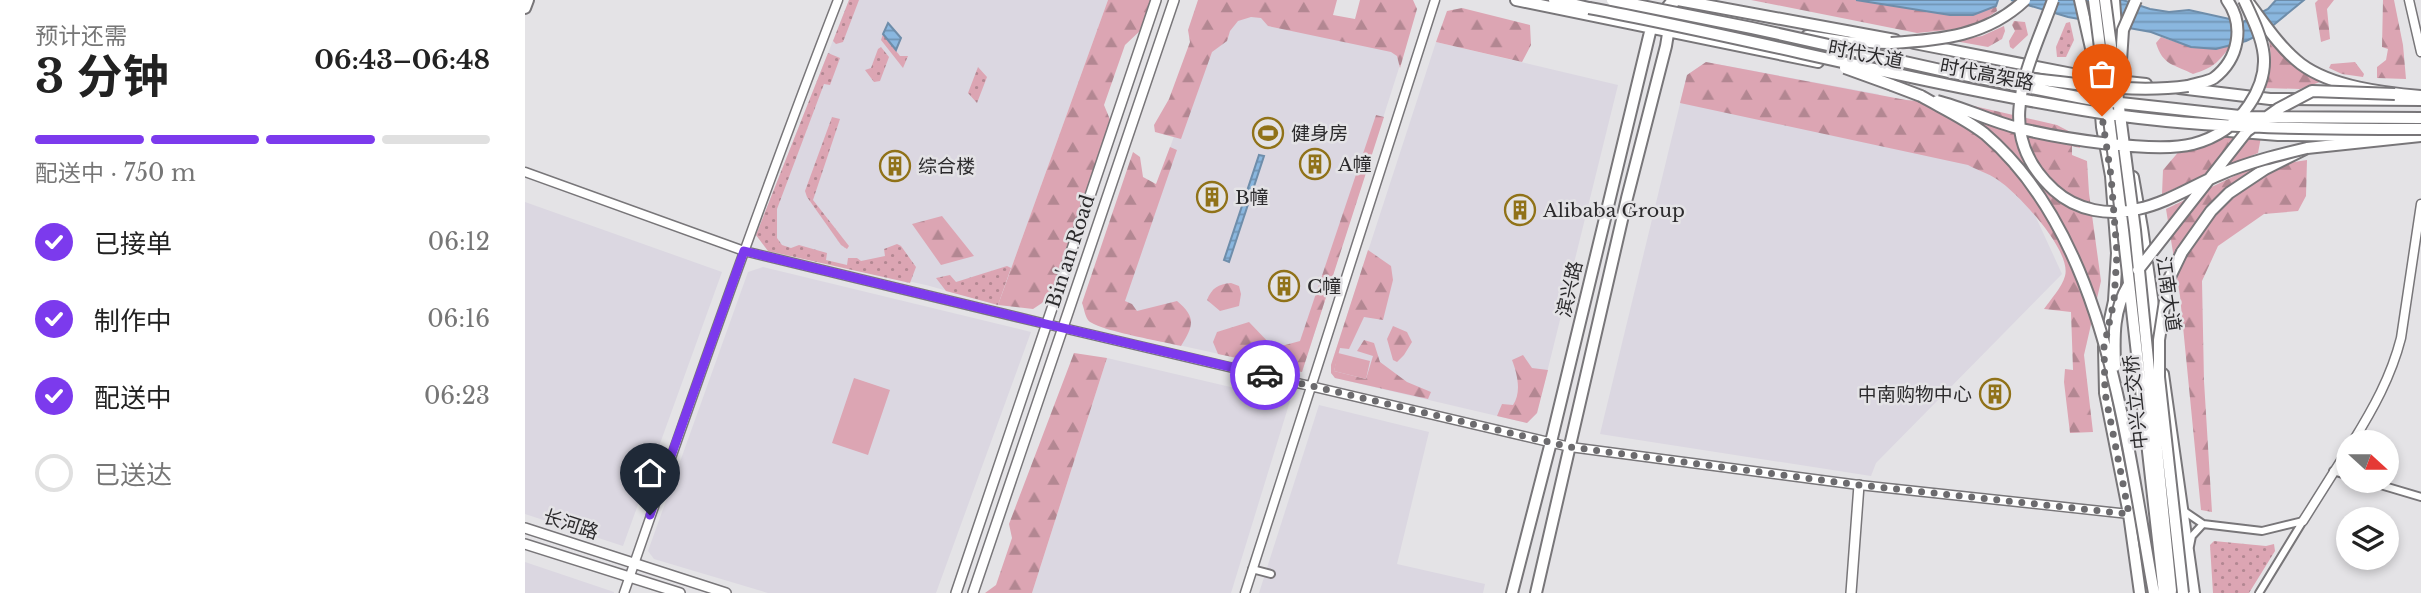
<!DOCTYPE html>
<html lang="zh">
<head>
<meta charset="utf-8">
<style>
  body { margin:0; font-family:"Libre Baskerville","Noto Sans SC",serif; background:#f6f6f6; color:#222; height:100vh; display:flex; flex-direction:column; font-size:26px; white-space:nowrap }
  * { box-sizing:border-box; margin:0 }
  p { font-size:23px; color:#767676 }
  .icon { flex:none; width:38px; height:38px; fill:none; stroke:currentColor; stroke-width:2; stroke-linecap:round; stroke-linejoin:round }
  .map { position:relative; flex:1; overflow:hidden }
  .drawer { display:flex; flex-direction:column; background:#fff; width:525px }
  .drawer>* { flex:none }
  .needle { width:46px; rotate:111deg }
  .controls { position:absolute; left:1811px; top:430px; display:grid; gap:14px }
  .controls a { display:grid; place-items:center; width:63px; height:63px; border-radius:50%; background:#fff; box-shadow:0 4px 10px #0003; font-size:35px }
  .pin { position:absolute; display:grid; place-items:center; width:60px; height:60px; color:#fff; margin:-72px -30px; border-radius:50% 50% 50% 0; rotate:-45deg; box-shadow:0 0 7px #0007 }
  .pin .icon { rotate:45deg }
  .courier { position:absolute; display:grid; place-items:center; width:70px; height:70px; margin:-35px; border:5px solid #7c3aed; border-radius:50%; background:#fff; color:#222; box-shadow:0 2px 9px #0007 }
  .head em { font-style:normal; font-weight:700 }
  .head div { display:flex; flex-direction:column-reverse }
  .head { display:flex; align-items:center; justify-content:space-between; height:119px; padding:0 35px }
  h1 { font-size:46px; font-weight:700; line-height:52px }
  .bar { display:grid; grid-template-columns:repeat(4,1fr); gap:10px 7px; align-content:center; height:84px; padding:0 35px }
  .bar i { height:9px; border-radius:5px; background:#e0e0e0 }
  .bar .active { background:#7c3aed }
  .bar p { grid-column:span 4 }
  ol { padding:0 35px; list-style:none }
  li { display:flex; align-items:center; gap:21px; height:77px }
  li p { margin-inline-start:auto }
  li .icon { padding:7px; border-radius:50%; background:#7c3aed; color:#fff; stroke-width:4 }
  li:last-child { color:#767676 }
  li i { width:38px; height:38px; border:4px solid #e0e0e0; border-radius:50% }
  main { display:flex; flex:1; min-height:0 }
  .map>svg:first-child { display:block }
  .built { fill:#dbd7e1 }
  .grass { fill:url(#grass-dots) }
  .forest { fill:url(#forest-firs) }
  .garden { fill:#dca5b3 }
  .water { fill:url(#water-rules); stroke:#6e8daa; stroke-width:2 }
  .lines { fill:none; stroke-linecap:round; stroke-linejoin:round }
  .minor-casing { stroke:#787679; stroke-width:10 }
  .tertiary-casing { stroke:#787679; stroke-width:11 }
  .secondary-casing { stroke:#787679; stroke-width:12 }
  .primary-casing { stroke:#787679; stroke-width:14 }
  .trunk-casing { stroke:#787679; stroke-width:14 }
  .minor { stroke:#fff; stroke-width:6 }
  .tertiary { stroke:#fff; stroke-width:8 }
  .secondary { stroke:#fff; stroke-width:9 }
  .primary { stroke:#fff; stroke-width:10 }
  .trunk { stroke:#fff; stroke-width:10 }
  .trunk-bridge-casing { stroke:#787679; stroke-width:14; stroke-linecap:butt }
  .trunk-bridge { stroke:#fff; stroke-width:10 }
  .done { stroke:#6c6b6e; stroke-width:7; stroke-dasharray:0 12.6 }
  .route { stroke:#7c3aed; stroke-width:9 }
  .labels { text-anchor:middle; stroke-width:5; stroke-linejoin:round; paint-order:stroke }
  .street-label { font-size:19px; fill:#2c2b2d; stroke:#e4e3e6 }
  .poi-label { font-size:19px; fill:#2c2b2d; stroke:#e4e3e6; text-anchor:start }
</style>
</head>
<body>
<main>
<section class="drawer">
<div class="head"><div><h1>3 分钟</h1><p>预计还需</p></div><em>06:43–06:48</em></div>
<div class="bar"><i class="active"></i><i class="active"></i><i class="active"></i><i></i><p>配送中 · 750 m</p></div>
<ol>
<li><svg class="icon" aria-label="check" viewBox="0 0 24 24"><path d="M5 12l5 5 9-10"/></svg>已接单<p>06:12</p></li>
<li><svg class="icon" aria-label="check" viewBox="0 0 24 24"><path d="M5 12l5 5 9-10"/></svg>制作中<p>06:16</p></li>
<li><svg class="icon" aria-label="check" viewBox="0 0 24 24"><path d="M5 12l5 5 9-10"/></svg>配送中<p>06:23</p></li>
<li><i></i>已送达</li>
</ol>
</section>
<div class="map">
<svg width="1896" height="593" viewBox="0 0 1896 593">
  <defs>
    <pattern id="grass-dots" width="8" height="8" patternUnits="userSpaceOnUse" patternTransform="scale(1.75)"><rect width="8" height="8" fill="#dca5b3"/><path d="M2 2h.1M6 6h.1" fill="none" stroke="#b38792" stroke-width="1.8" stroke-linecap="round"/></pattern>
    <pattern id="forest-firs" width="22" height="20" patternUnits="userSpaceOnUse" patternTransform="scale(1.75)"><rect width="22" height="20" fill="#dca5b3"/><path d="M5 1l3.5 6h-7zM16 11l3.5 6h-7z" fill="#b38792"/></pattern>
    <pattern id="water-rules" width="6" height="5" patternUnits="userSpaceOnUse" patternTransform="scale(1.75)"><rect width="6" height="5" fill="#8ab7df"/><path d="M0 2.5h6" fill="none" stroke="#7195b5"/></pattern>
  </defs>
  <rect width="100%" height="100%" fill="#e4e3e6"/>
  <path class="built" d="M324,0H583L473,305L401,285L243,251L231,235Z
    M695,0L881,46L777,372L580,329L647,142Z
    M911,42L1093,85L1012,413L1002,423L810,378L806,373V365Z
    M1181,62L1353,94L1503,200L1537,274L1351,463L1346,476L1075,434L1162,75Z
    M0,202L197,272L98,546L0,514Z
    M238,267L506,332L411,593H243L129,559L123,551L223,272Z
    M582,358L765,401L706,593H507Z
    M794,405L904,432L872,564L960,584L958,593H734Z
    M0,562L89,592V593H0Z"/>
  <path class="grass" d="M324,0H334L318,42L311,44L308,41Z
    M1545,22L1549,40L1541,57H1532L1531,47L1541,23Z
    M358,34L375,56H383L378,68L356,40Z
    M356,47L364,57L355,81L349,82L340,70L346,68L353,49Z
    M303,53L315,58L305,85L299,84L252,209V238L257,245L266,248L274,245L302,253L301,260L322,265L323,258H332L336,261L360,256L359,249L372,244L376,246L391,267L385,283L243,251L231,235Z
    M453,67L462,77L452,103L443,93Z
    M307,117L315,119L288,200L324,246L322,249L316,245L282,197L280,191Z
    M482,266L486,268L473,305L421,291L411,278L425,275L431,282Z
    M1689,541L1741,546L1749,544L1750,551L1724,593H1688L1685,545Z"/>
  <path class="forest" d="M583,0H626L617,29L600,45L579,105L586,122L526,297L508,309L473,305Z
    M673,0H812L808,15L830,19L835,0H888L892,9L875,68L872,56L866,52L743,26L736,18L726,17L713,21L705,31L702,41L687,52L656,139L630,132L629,125L644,99L665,42L663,30Z
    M1226,0H1330L1425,15H1448L1471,6L1472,11L1456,22L1432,29L1392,33Z
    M1793,0H1809L1802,9L1805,39L1796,42L1790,3Z
    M1858,0H1869L1878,45L1881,79L1852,78V67L1861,60L1863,49L1857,47Z
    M937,8L1005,25L1006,45L997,62L911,42L922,11Z
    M1489,21L1500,22L1503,35L1488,49L1485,47L1484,41L1490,31L1487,25Z
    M1479,26L1480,31L1477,39L1463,47L1430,41L1457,36Z
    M1636,37L1666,47L1706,45C1694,62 1688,68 1668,74C1649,64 1638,66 1631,43Z
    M1744,39L1762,57L1798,81L1775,89L1740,88L1746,58Z
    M1181,62L1381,100L1449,106L1532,125L1555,137V148L1547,146V155L1562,161L1564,193L1576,281L1559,355L1568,432L1545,433L1539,382L1540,369L1548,370L1546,312L1519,309C1526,299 1537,287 1540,276C1547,252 1496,197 1477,183C1468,175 1454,171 1443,165L1155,103L1162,75Z
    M1830,62L1839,74L1838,77L1817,74L1804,68L1806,64Z
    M851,115L859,117L777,372L693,354L688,342L692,332L724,322L749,348L775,341Z
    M1702,133L1736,137L1733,153L1637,194L1638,170L1656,149Z
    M645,147L652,150L600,301L607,304L612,311L652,301C671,317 669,325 656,346C641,342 570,330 563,320C560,316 559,308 557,303L608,152L615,157L618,177L631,184Z
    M1782,160L1781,196L1773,211L1739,214L1693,246L1677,281L1679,381L1687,512L1676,510L1655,296L1641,209L1724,169Z
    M417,216L449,256L416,265L387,224Z
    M843,250L866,266L868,280L858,320L839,317L824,349L815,348L809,371L841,379L848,356L832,351L839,340L849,343L855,362L882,382L906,392L903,399L810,378L806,373V365Z
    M706,283L714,286L716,294L714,306L695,311L682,300C687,288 693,284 706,283Z
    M868,326L882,332L887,342L879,355L872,362L868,360L862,339Z
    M549,353L582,358L507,593H460L471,585L487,538L484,524Z
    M998,355L1007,368L1023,370L1012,413L1002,423L972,416L977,404L988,405C997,392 992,373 987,360Z"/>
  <path class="garden" d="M813,353L845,361L841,379L809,371Z
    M329,378L365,390L343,455L307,443Z"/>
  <path class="water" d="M1331,0H1473L1471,6L1448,15H1425Z
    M1486,0H1598L1625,9L1644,12L1664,10L1718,22L1743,9L1751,0H1779L1740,32L1721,41L1691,49L1666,47L1626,32L1543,17Z
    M363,23L376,38L371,50L358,34Z
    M734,155L739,156L704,262L699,260Z"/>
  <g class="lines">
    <g class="minor-casing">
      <path id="minor" d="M1808,471L1824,476
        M1842,481L1896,497
        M1659,511L1678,524L1737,531L1778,521
        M1665,546L1667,536L1678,524
        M727,569L746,574
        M1734,593L1778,521"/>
    </g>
    <g class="tertiary-casing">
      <path id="tertiary" d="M1884,0L1896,52
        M0,172L219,251L521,324L1045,447L1334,485L1604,514
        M1827,443C1848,409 1866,377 1876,338L1896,204
        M1778,521L1824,448
        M99,593C168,394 237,196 313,0
        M720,593L910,0"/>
    </g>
    <g class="secondary-casing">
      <path id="secondary" d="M0,528L201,593
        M0,544L155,593
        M431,593L631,0
        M448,593L649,0
        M1326,593L1334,485"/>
    </g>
    <g class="primary-casing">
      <path id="primary" d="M991,0L1293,62
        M1153,0L1370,40
        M1555,0L1573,79L1577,127L1586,176L1592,253L1589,301L1579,347L1580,393L1604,514L1615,593
        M1589,0L1593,53
        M0,8L3,0
        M1389,43L1573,79L1621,84
        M1654,88L1745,99L1896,100
        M1691,130L1753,135L1861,136
        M1608,177L1617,228L1633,340
        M1638,374L1669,593
        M987,593L1026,442L1126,28L1148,0
        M1011,593L1102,198L1141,46L1148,3"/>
    </g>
    <g class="trunk-casing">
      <path id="trunk" d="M1029,0L1064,8
        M1723,2C1739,23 1755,48 1776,64C1807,87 1859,93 1896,96
        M1282,36L1322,42L1366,43
        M1450,73L1482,76
        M1367,85L1396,96
        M1663,86C1671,83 1683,82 1689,78C1714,59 1720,25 1702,0
        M1657,252L1686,211L1704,193L1740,169L1782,148L1896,136"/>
    </g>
    <use href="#minor" class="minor"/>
    <use href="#tertiary" class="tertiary"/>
    <use href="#secondary" class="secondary"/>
    <use href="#primary" class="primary"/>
    <use href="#trunk" class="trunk"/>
    <g class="trunk-bridge-casing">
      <path id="trunk-bridge" d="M1087,0L1227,28L1429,73L1568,100L1724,117L1896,118
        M1528,0C1504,67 1465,132 1529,190C1552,211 1584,216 1613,209C1642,203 1669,185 1696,174C1724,162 1753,155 1782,148
        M1569,0L1598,230L1639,593
        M1580,0L1610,230L1646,590
        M1064,8C1229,39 1392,83 1558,110C1669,129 1783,129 1896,129
        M1366,43C1416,40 1462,36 1500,0
        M1320,68L1367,85
        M1482,76C1542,82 1604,94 1663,86
        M1595,76L1598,30L1611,0
        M1396,96C1417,108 1441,119 1460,134C1583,239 1601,443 1629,593
        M1412,101C1440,108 1465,121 1493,128C1533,138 1630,154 1668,144C1691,138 1711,124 1724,105C1751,65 1737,39 1719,0
        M1657,252L1643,281L1634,340V377L1658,593
        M1613,270L1722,131L1753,109L1787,91L1870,94
        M1590,366C1589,336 1588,310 1604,284"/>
    </g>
    <use href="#trunk-bridge" class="trunk-bridge"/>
  </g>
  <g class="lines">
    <path class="done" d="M740,375L1045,447L1334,485L1604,514L1580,393L1579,347L1589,301L1592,253L1586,176L1577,116"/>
    <path class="route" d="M125,515L219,251L521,324L740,375"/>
  </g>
  <defs>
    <g id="stadium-ring" transform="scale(1.575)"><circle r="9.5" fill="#e4e3e6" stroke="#907218" stroke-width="1.5"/><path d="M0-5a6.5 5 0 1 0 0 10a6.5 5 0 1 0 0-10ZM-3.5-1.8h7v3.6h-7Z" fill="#907218"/></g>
    <g id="building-ring" transform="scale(1.575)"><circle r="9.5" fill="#e4e3e6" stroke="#907218" stroke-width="1.5"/><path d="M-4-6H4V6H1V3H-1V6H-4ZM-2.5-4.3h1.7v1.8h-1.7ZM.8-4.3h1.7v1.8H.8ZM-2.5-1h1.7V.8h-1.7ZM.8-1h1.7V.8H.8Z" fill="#907218"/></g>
  </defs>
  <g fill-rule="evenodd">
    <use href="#stadium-ring" x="743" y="133"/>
    <use href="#building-ring" x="790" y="164"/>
    <use href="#building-ring" x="370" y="166"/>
    <use href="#building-ring" x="687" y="197"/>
    <use href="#building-ring" x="995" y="210"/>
    <use href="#building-ring" x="759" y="286"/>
    <use href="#building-ring" x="1470" y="394"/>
  </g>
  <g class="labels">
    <g class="street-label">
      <text transform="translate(1341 54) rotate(11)" y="7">时代大道</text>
      <text transform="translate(1462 74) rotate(11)" y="7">时代高架路</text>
      <text transform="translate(545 251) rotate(-72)" y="7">Bin'an Road</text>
      <text transform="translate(1044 289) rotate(-77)" y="7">滨兴路</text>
      <text transform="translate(1644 294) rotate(82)" y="7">江南大道</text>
      <text transform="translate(1610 402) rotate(-96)" y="7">中兴立交桥</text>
      <text transform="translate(46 524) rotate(18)" y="7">长河路</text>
    </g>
    <g class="poi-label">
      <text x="766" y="140">健身房</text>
      <text x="813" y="171">A幢</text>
      <text x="393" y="173">综合楼</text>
      <text x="710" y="204">B幢</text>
      <text x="1018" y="217">Alibaba Group</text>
      <text x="782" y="293">C幢</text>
      <text x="1447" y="401" text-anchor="end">中南购物中心</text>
    </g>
  </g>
</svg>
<div class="controls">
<a><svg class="needle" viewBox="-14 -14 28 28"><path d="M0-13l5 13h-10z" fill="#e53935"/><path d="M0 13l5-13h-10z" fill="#767676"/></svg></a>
<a><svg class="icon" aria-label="layers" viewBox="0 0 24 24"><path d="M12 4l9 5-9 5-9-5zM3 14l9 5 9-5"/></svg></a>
</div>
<div class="pin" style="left:1577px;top:116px;background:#ea580c"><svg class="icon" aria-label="bag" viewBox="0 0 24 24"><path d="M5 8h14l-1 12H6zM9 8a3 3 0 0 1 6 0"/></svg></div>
<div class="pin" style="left:125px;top:515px;background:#1f2937"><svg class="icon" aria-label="home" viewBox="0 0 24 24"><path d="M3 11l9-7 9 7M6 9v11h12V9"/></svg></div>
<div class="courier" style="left:740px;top:375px"><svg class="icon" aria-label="car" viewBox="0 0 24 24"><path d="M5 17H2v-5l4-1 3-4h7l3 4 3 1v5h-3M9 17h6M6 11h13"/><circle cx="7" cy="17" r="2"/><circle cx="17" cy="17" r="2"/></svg></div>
</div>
</main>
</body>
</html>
